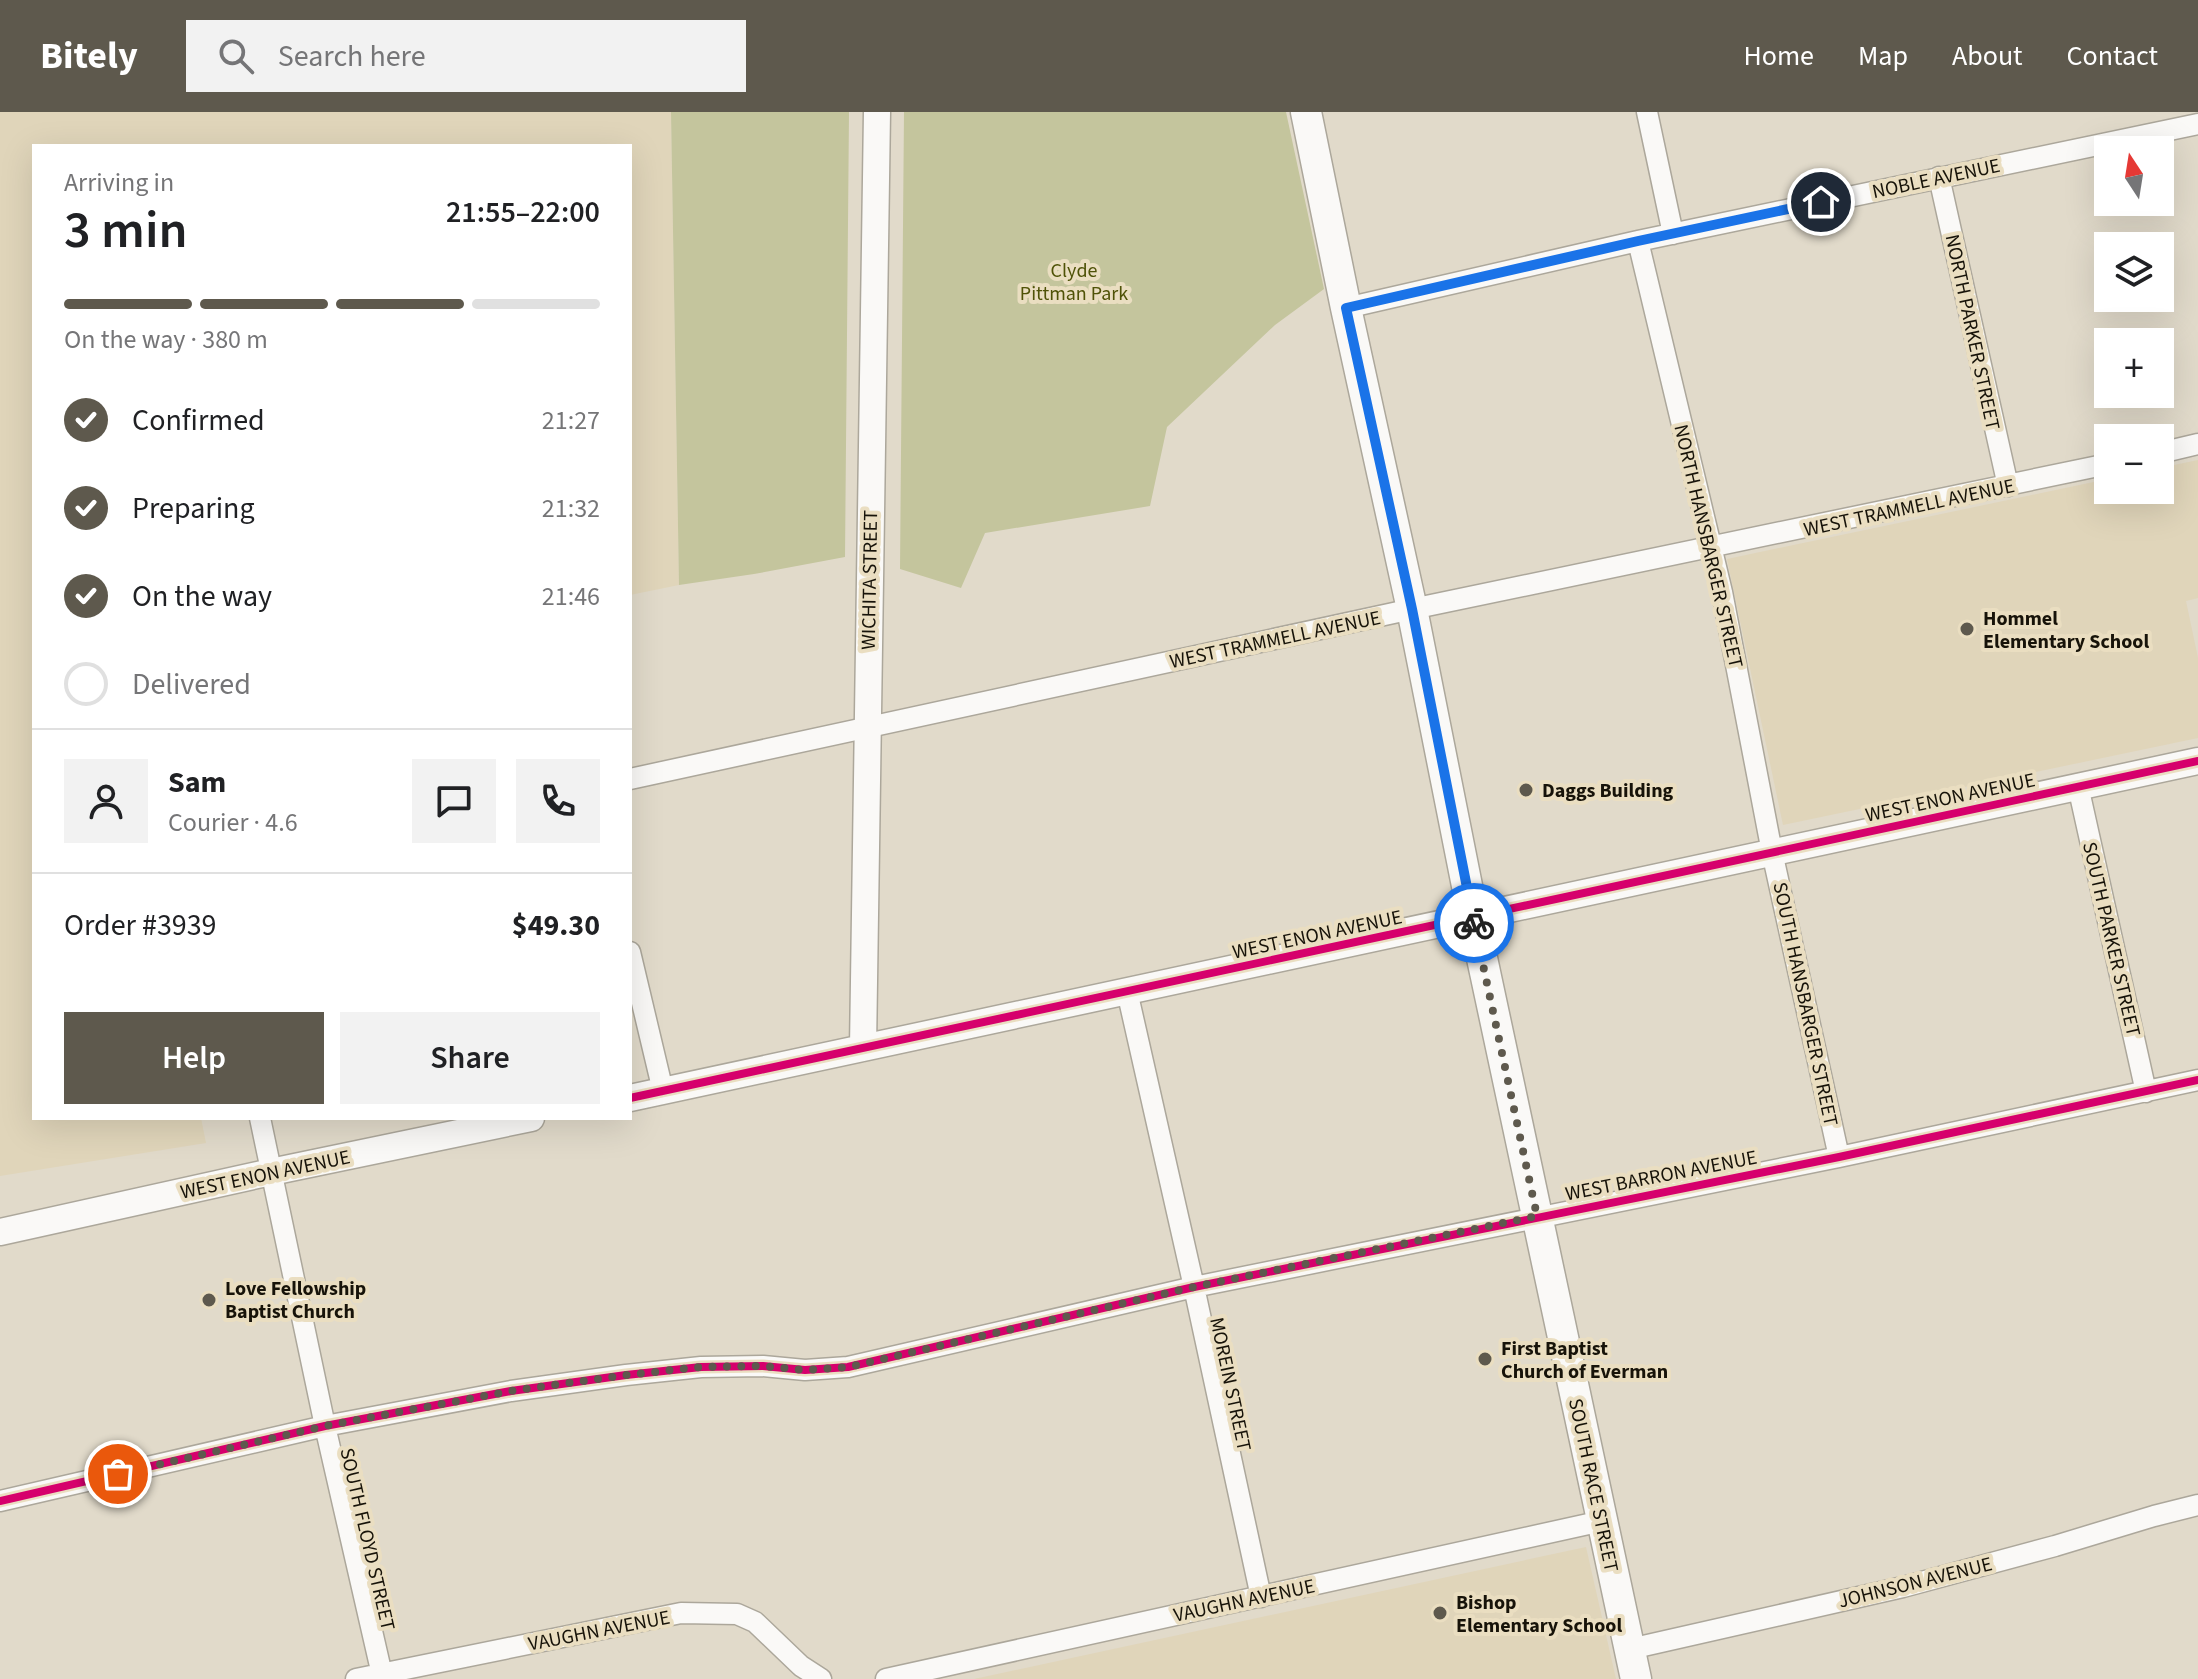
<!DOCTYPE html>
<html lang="en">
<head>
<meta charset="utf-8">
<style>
  body { margin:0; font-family:"Source Sans 3",sans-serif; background:#f2f2f2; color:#202124; height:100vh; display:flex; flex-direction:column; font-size:30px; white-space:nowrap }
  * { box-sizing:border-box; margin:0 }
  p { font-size:26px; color:#757577 }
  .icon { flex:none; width:44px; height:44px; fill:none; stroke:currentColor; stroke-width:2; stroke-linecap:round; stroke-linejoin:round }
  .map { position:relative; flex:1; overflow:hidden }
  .panel { position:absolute; left:32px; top:32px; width:600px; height:976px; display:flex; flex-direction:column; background:#fff; border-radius:0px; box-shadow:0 8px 32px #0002 }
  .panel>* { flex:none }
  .needle { width:52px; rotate:348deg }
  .buttons { position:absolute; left:2094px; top:24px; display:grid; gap:16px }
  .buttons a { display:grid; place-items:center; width:80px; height:80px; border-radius:0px; background:#fff; box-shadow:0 8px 32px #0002; font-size:40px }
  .pin { position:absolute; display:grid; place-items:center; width:68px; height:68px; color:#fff; margin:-34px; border:4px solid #fff; border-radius:50%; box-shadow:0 2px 8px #0007 }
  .courier { position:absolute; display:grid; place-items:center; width:80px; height:80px; margin:-40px; border:6px solid #1a73e8; border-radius:50%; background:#fff; color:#222; box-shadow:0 2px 10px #0007 }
  .summary em { font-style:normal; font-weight:600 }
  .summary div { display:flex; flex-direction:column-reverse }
  .summary { display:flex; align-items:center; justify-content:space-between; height:136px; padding:0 32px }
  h1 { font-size:52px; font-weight:600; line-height:60px }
  .bar { display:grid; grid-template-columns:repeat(4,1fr); gap:12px 8px; align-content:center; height:96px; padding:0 32px }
  .bar i { height:10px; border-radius:6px; background:#e0e0e0 }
  .bar .current { background:#5e594d }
  .bar p { grid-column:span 4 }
  .line { display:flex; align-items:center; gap:20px; padding:0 32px; border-top:2px solid #e0e0e0 }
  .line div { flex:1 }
  .round { display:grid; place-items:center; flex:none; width:84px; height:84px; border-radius:0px; background:#f2f2f2 }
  ol { padding:0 32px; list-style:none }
  li { display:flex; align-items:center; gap:24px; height:88px }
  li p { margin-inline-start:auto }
  li .icon { padding:8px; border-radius:50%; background:#5e594d; color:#fff; stroke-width:4 }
  li:last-child { color:#757577 }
  li i { width:44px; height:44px; border:4px solid #e0e0e0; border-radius:50% }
  .button { display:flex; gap:16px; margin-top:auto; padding:16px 32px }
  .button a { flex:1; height:92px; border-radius:0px; background:#5e594d; color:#fff; font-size:32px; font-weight:600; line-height:92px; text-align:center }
  .button a+a { background:#f2f2f2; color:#202124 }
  header { display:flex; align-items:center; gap:48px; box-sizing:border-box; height:112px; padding:0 40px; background:#5e594d; color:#fff }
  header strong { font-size:38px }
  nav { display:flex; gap:44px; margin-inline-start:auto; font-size:28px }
  .search { width:560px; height:72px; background:#f2f2f2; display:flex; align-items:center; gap:20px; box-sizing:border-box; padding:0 28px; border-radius:0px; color:#757577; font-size:30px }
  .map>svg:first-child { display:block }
  .built { fill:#e0d5ba }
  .green { fill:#c4c59d }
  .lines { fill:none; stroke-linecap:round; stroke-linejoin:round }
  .minor-casing { stroke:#aca79b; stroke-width:23 }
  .tertiary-casing { stroke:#aca79b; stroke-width:29 }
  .secondary-casing { stroke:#aca79b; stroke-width:33 }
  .minor { stroke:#faf9f7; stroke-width:20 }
  .tertiary { stroke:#faf9f7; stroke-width:26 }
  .secondary { stroke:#faf9f7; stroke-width:30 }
  .cycleway-casing { stroke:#eadec1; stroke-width:13 }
  .cycleway { stroke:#d6006c; stroke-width:8 }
  .done { stroke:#5e594d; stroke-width:8; stroke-dasharray:0 14.4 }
  .route { stroke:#1a73e8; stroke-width:10 }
  .poi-dot { fill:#5e594d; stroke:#eadec1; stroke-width:3 }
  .labels { text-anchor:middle; stroke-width:8; stroke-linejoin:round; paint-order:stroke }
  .street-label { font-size:20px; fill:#171309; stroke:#eadec1 }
  .park-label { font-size:20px; fill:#4f5207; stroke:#eadec1 }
  .poi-label { font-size:20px; font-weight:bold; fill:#171309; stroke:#eadec1; text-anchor:start }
</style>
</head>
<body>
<header>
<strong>Bitely</strong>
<div class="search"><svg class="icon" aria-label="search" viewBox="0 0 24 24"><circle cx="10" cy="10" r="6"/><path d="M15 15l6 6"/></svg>Search here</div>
<nav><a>Home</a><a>Map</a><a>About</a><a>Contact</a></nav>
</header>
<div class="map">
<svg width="2198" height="1567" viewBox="0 0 2198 1567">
  <rect width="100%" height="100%" fill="#e1daca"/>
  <path class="built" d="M0,0H671L679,473L630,483V34H34V1006H201L206,1031L0,1064Z
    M2198,348V486L2186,489L2198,546V626L1783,713L1727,447L2108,367V378H2160V356Z
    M1586,1435L1616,1567H974Z"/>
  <path class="green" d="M671,0H849L845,445L754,462L679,473Z
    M904,0H1286L1324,177L1275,213L1167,315L1150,394L985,421L961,476L900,457Z"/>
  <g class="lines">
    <g class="minor-casing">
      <path id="minor" d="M1647,0L1673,122
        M1939,65L2008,374
        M1638,129L1722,480L1772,740L1839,1045
        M1346,196L1638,129L2198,12
        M2160,341L2198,332
        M630,667L1412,497L2108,352
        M2078,674L2146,980
        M630,840L663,979
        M1127,879L1194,1175L1261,1485
        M260,1006L325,1314L383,1567
        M0,1389L325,1314L511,1279L626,1263L701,1255L763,1254L805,1258L848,1255L1194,1175L1839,1045L2198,968
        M1630,1537L1903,1475L2055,1434L2154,1404L2198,1393
        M356,1567L681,1501L737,1502L755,1510L801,1554L821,1567
        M886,1567L1602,1409"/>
    </g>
    <g class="tertiary-casing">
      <path id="tertiary" d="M863,936L877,0
        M630,986L2198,649
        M0,1120L271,1060L531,1006"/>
    </g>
    <g class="secondary-casing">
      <path id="secondary" d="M1306,0L1346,196L1412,497L1473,804L1636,1567"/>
    </g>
    <use href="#minor" class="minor"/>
    <use href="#tertiary" class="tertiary"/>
    <use href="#secondary" class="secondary"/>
    <g class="cycleway-casing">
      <path id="cycleway" d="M630,986L2198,649
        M0,1389L325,1314L511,1279L626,1263L701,1255L763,1254L805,1258L848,1255L1194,1175L1839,1045L2198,968"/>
    </g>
    <use href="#cycleway" class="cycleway"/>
  </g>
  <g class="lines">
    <path class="done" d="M118,1362L325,1314L511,1279L626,1263L701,1255L763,1254L805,1258L848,1255L1194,1175L1537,1104L1474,811"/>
    <path class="route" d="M1474,811L1412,497L1346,196L1638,129L1821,90"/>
  </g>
  <g class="poi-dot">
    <circle cx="1967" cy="517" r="8"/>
    <circle cx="1526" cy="678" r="8"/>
    <circle cx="209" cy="1188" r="8"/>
    <circle cx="1485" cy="1247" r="8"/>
    <circle cx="1440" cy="1501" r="8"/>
  </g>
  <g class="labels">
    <g class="street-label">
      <text transform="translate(1936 66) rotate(-12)" y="7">NOBLE AVENUE</text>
      <text transform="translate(1973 220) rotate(78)" y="7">NORTH PARKER STREET</text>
      <text transform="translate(1909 395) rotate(-12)" y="7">WEST TRAMMELL AVENUE</text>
      <text transform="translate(1709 434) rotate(77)" y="7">NORTH HANSBARGER STREET</text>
      <text transform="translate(869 468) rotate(-89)" y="7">WICHITA STREET</text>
      <text transform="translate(1275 527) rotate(-12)" y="7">WEST TRAMMELL AVENUE</text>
      <text transform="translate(1950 685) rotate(-12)" y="7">WEST ENON AVENUE</text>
      <text transform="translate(1317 822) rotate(-12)" y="7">WEST ENON AVENUE</text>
      <text transform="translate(2112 827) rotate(77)" y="7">SOUTH PARKER STREET</text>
      <text transform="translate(1806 892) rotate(78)" y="7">SOUTH HANSBARGER STREET</text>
      <text transform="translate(265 1062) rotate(-12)" y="7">WEST ENON AVENUE</text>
      <text transform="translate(1661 1063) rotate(-11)" y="7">WEST BARRON AVENUE</text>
      <text transform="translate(1231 1272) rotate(78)" y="7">MOREIN STREET</text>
      <text transform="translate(1594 1373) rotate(78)" y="7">SOUTH RACE STREET</text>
      <text transform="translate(368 1427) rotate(77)" y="7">SOUTH FLOYD STREET</text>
      <text transform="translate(1915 1470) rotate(-14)" y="7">JOHNSON AVENUE</text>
      <text transform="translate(1244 1488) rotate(-12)" y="7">VAUGHN AVENUE</text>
      <text transform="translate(599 1518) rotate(-11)" y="7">VAUGHN AVENUE</text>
    </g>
    <g class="park-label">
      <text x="1074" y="165">Clyde<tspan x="1074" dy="23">Pittman Park</tspan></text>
    </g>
    <g class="poi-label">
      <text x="1983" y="513">Hommel<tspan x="1983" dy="23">Elementary School</tspan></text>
      <text x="1542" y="685">Daggs Building</text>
      <text x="225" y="1183">Love Fellowship<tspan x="225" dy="23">Baptist Church</tspan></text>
      <text x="1501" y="1243">First Baptist<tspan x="1501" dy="23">Church of Everman</tspan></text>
      <text x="1456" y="1497">Bishop<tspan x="1456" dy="23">Elementary School</tspan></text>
    </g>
  </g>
</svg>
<div class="buttons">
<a><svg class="needle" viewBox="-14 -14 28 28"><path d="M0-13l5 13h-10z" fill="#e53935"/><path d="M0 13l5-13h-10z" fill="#757577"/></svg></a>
<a><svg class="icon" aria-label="layers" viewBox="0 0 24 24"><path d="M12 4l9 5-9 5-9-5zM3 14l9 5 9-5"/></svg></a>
<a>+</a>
<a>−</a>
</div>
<div class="pin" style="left:118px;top:1362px;background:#ea580c"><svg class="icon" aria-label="bag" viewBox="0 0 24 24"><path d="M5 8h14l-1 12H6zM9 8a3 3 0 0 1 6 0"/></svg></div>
<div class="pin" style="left:1821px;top:90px;background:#1f2937"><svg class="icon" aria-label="home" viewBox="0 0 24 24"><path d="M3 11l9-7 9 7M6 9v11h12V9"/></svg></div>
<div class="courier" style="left:1474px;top:811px"><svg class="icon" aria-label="bike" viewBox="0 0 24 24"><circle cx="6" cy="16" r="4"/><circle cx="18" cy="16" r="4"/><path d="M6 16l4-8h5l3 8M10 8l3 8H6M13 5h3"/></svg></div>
<section class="panel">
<div class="summary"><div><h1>3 min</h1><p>Arriving in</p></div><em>21:55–22:00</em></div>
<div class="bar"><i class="current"></i><i class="current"></i><i class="current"></i><i></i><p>On the way · 380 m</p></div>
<ol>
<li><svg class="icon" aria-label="check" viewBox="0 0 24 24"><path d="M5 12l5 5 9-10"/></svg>Confirmed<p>21:27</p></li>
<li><svg class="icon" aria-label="check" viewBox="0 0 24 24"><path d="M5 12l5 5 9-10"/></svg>Preparing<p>21:32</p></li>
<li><svg class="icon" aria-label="check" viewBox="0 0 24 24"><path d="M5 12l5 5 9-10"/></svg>On the way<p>21:46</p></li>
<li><i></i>Delivered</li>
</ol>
<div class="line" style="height:144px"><a class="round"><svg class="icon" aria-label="person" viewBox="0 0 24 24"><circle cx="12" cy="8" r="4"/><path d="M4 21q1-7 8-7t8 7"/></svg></a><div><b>Sam</b><p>Courier · 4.6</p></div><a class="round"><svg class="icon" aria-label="chat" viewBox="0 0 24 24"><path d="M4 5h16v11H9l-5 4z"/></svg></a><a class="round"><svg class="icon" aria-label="phone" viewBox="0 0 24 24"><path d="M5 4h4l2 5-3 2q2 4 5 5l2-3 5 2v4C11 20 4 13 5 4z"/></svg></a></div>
<div class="line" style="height:104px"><div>Order #3939</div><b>$49.30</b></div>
<div class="button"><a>Help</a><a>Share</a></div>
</section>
</div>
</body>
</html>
